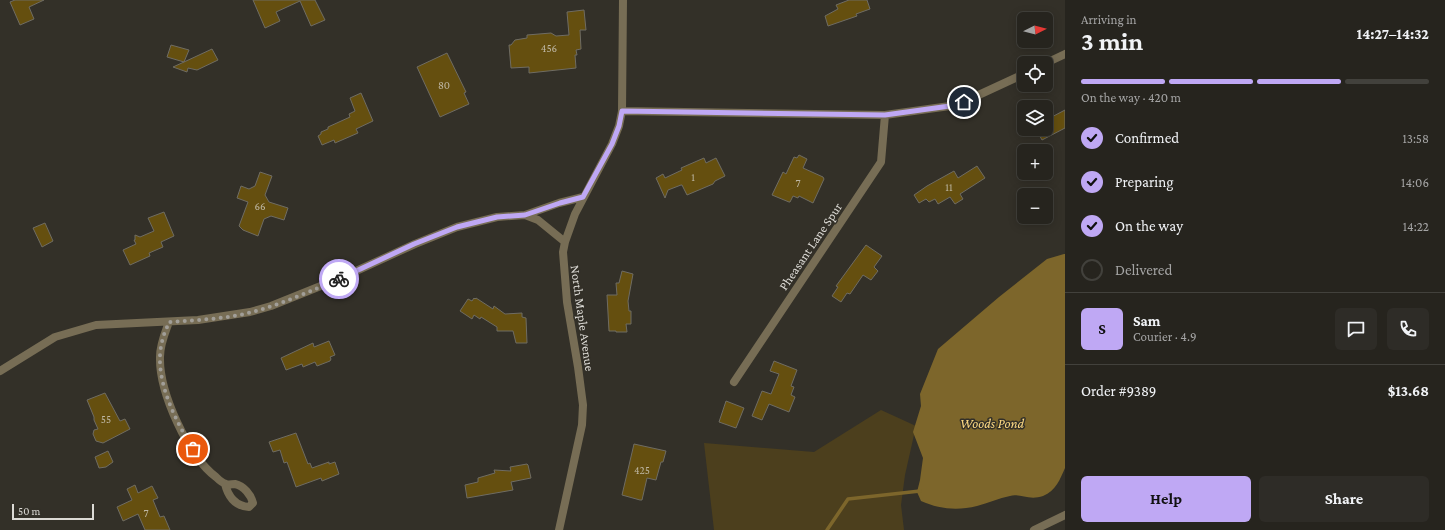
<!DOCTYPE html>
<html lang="en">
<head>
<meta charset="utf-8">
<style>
  body { margin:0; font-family:"Crimson Pro",serif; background:#2e2c27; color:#f1f3f6; height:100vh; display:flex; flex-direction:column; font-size:15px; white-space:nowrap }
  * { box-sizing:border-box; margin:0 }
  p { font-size:13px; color:#a4a4a4 }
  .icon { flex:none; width:22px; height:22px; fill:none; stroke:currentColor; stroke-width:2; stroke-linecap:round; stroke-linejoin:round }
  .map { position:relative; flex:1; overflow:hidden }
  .sheet { display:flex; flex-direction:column; background:#26241e; width:380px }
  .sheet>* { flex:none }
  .needle { width:26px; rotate:84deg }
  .buttons { position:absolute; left:1017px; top:12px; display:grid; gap:8px }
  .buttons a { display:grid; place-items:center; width:36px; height:36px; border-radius:6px; background:#26241e; box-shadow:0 2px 10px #0003,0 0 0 1px #42413c; font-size:20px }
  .scale { position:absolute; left:12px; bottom:10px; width:82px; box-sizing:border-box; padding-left:4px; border:2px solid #dcdad5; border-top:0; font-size:11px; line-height:14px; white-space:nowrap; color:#dcdad5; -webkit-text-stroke:3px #333028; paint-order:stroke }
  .pin { position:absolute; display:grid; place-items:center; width:34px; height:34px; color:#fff; margin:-17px; border:2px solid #fff; border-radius:50%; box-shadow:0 1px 4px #0007 }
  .courier { position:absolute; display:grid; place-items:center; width:40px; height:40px; margin:-20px; border:3px solid #bfa8f4; border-radius:50%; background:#fff; color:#222; box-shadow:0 1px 5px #0007 }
  .summary em { font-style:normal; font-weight:700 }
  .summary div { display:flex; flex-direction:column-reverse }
  .summary { display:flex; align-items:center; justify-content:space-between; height:68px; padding:0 16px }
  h1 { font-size:26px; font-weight:700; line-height:30px }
  .bar { display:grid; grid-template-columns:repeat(4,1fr); gap:6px 4px; align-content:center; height:48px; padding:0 16px }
  .bar i { height:5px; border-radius:3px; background:#42413c }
  .bar .selected { background:#bfa8f4 }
  .bar p { grid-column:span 4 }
  .line { display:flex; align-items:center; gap:10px; padding:0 16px; border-top:1px solid #42413c }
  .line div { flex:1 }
  .round { display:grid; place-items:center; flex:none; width:42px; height:42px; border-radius:6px; background:#2e2c27 }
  ol { padding:0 16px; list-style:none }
  li { display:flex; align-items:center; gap:12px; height:44px }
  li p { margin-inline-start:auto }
  li .icon { padding:4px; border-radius:50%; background:#bfa8f4; color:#111; stroke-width:4 }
  li:last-child { color:#a4a4a4 }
  li i { width:22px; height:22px; border:2px solid #42413c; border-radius:50% }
  .button { display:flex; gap:8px; margin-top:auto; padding:8px 16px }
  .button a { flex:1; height:46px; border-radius:6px; background:#bfa8f4; color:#111; font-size:16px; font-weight:700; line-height:46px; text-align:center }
  .button a+a { background:#2e2c27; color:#f1f3f6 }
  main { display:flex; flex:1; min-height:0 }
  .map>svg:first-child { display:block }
  .green { fill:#4c3f1d }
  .water { fill:#7d662b }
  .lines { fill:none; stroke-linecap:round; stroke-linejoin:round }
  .stream { stroke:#7d662b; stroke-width:3.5 }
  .building { fill:#654f0f; stroke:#6f6c63 }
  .street { stroke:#776d55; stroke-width:8 }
  .done { stroke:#a19e98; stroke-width:4; stroke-dasharray:0 7.2 }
  .route { stroke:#bfa8f4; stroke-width:5 }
  .labels { text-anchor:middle; stroke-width:3; stroke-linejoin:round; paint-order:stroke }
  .number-label { font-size:11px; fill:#beb7a4 }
  .street-label { font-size:13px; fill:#dcdad5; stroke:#333028 }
  .water-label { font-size:14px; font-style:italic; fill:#fbd882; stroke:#333028 }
</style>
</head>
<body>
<main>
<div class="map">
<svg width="1065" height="530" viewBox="0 0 1065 530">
  <rect width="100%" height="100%" fill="#333028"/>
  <path class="green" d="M881,410L916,426L905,475L901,505L904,530H714L704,443L814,452Z"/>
  <path class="water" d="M1064,254H1065V468C1060,479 1056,491 1043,496C1029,501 1019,493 1010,496C999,498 988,503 977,506C957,511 939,509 921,501L917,492L920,480L923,458L913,432L921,406L920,394L938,349L999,297L1047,259Z"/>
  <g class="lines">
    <path class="stream" d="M827,530L848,499L920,491"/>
  </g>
  <path class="building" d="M15,0H44L29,7L34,19L20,25L10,2Z
    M253,0H315L325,20L311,26L300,1L276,12L280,21L265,28Z
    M849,0H867L870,9L856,14L857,16L828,26L825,16L838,9L836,5Z
    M584,10L586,30H580L581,49L576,50L577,55H575L576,68L529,73V67L511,68L509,45H511L515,40L527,38V35L551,33L556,36L569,35L567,12Z
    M171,45L189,50L184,62L212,49L218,60L197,70L188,68L187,72L173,67L184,62L167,57Z
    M447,53L466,92L464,93L469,104L440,117L417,67Z
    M361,93L373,121L356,129L358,133L335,143L334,140L322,145L318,136L321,134V132L328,129V127L350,117L349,114L355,111L350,98Z
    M1065,110V128L1042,140L1036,129H1051L1046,120Z
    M799,155L807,159L803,168L823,177L824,179L813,203L799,196L798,198L793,196L790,202H789L772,195L783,172L786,174L794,157L797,158Z
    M704,158L706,163L716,158L725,176L715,181L713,184L687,195L682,185H681L668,190L665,198L656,178L663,174L665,178L682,170L681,168Z
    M977,166L985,178L960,194L963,199L955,204L950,197L938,204L935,199L929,202L926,199L919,203L914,195L927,186L954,171L958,178Z
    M260,172L272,176L265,195L269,202L288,208L284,220L271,216L264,219L258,236L243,230L239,226L248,202L237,198L241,186L249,189L255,186Z
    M164,212L174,236L161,242L163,247L149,253L150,256L130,265L123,250L136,244L134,240H135V235L140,237L154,231L148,218Z
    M45,223L53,241L42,247L33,228Z
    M866,245L882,256L874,267L878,271L871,280L863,275L850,294L847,293L841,302L832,296L838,287L836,286Z
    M622,271L633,274L628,301L629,311H631V324H626L627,332H616V331H609L607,295H617L616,283H619Z
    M474,298L475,299L476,298L493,309L494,306L505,314L522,313V317L526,318L527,343H516L513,331H497V327L481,317L480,319L474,315L472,319L460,311L468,299L472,301Z
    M329,341L335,355L330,357L331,359L330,361L317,366L315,362L303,367L302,364L286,370L281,358L313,343L314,347Z
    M774,361L797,370L791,386L794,387L791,395L795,397L789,412L769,404L762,420L752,416L762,391L771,394L779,374L770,371Z
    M105,393L120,421L125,419L130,429L103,443L96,441L93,434L94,430L98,429L94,420V417L87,400Z
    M726,401L744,408L736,428L719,422Z
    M296,433L308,464L310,463L312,468L329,462V464L335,462L339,474L322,481L321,478L296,487L287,462L284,463L280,450L273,452L269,442Z
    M634,444L666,451L663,462H661L656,480L647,478L642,500H640L622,495Z
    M108,451L113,462L106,467L99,468L95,457Z
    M527,464L528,465L531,478L511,482L513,490L467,498L465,485L478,482V478L495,473L494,470L511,471L510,467Z
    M135,485L138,493L152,486L158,498L153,500L160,517L164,516L170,530H145L138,514L123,521L117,507L132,500L127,489Z"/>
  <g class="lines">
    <path class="street" d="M1046,63L1065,54
      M622,111L885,115L957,105L1024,74
      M525,215L559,203L583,197
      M169,322C165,333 160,344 160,357C159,392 188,456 216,477C218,479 222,483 226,484C229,485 232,484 235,484C244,486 251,495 253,503L249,507C235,506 228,496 225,484
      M0,371L55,337L96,325L198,320L250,312L271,306L343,277L415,244L457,227L497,217L525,215L538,220L565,242
      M734,382L881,162L885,115
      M559,530L582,425L583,405L578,367L567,302L563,252L565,242L575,214L612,144L619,126L622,111L623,0
      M1034,530L1065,515"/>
  </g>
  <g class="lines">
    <path class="done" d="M193,449C175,420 153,377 162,342C163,335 167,328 169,322C197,320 226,319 252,312C282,304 311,291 339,279"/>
    <path class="route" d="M339,279L414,244L457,227L497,217L525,215L560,203L583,197L612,144L619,126L622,111L885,115L957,105L964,102"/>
  </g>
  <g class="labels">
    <g class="number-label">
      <text x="549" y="52">456</text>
      <text x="444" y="89">80</text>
      <text x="693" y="181">1</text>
      <text x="798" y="187">7</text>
      <text x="949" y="191">11</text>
      <text x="260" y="210">66</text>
      <text x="106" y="423">55</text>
      <text x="642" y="474">425</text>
      <text x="146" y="517">7</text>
    </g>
    <g class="street-label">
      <text transform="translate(810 246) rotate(-56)" y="5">Pheasant Lane Spur</text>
      <text transform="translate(583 318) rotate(82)" y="5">North Maple Avenue</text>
    </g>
    <g class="water-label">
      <text x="992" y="428">Woods Pond</text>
    </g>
  </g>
</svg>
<div class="buttons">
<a><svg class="needle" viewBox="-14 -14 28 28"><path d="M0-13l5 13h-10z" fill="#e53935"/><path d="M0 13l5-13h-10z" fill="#a4a4a4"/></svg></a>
<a><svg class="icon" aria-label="locate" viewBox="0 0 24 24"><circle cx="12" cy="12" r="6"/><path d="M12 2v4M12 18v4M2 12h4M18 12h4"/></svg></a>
<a><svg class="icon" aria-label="layers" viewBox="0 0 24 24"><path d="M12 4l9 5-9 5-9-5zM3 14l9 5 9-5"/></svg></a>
<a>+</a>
<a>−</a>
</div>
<div class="scale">50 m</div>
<div class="pin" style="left:193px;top:449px;background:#ea580c"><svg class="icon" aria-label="bag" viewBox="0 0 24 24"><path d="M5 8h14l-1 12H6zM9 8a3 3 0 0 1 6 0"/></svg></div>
<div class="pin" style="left:964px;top:102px;background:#1f2937"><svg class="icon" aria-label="home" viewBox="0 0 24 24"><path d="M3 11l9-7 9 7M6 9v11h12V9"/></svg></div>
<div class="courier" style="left:339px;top:279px"><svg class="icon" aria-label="bike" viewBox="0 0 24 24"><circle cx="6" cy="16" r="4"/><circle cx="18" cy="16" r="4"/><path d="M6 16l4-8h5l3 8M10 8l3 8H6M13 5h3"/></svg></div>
</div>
<section class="sheet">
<div class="summary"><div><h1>3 min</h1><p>Arriving in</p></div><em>14:27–14:32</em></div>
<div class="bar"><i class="selected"></i><i class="selected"></i><i class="selected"></i><i></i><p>On the way · 420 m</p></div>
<ol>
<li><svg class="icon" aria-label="check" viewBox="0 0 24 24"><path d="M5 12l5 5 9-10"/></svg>Confirmed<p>13:58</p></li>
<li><svg class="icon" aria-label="check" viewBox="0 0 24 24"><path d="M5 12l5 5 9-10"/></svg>Preparing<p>14:06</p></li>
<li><svg class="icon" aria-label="check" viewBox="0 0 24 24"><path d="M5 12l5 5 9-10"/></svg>On the way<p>14:22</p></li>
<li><i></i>Delivered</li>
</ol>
<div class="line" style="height:72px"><b class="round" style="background:#bfa8f4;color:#111">S</b><div><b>Sam</b><p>Courier · 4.9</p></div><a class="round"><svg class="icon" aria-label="chat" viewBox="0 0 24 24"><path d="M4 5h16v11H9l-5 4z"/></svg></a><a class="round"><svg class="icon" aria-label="phone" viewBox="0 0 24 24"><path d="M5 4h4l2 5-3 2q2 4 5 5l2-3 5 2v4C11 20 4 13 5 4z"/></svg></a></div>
<div class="line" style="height:52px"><div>Order #9389</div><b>$13.68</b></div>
<div class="button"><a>Help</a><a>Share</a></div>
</section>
</main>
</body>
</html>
